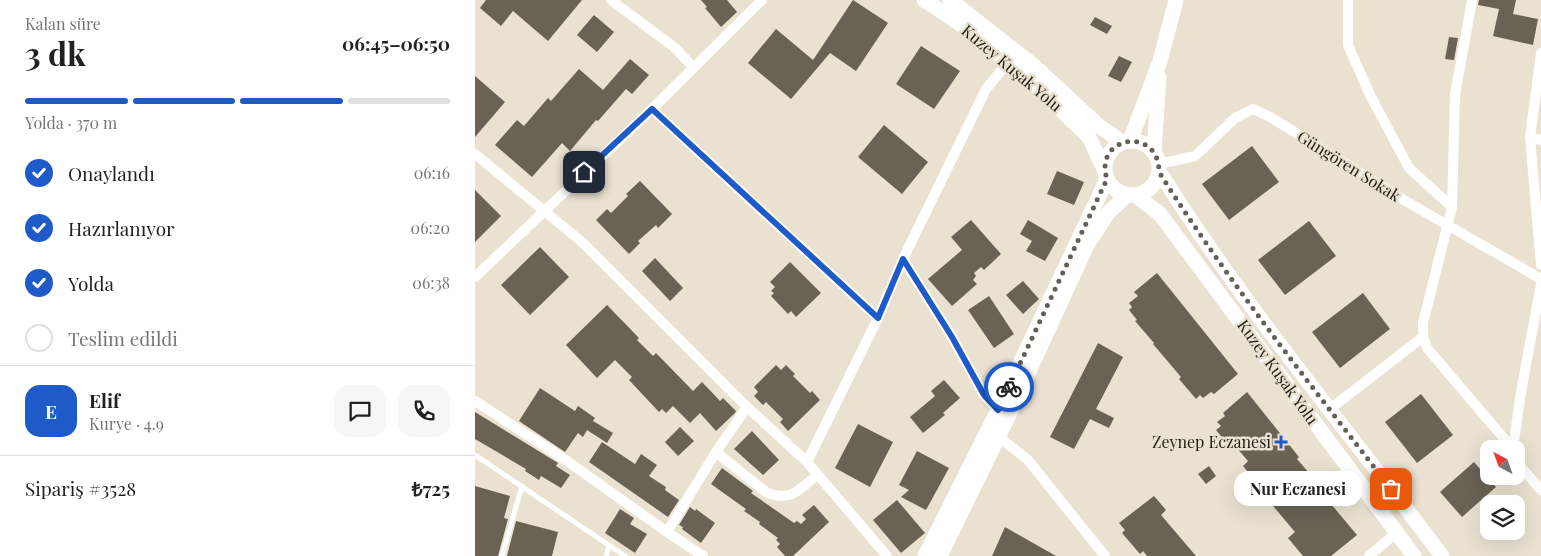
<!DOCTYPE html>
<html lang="tr">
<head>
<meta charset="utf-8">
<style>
  body { margin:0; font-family:"Playfair Display",serif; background:#f6f6f6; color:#222; height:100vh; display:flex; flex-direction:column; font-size:19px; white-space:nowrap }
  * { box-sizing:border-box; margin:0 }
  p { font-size:16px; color:#767676 }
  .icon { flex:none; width:28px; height:28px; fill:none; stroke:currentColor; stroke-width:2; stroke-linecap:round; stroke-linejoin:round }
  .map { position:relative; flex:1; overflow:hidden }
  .sheet { display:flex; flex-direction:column; background:#fff; width:475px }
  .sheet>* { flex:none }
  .needle { width:32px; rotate:319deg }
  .buttons { position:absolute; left:1005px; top:440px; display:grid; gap:10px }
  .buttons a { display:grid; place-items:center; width:45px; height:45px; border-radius:10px; background:#fff; box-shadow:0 5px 20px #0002; font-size:25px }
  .pin { position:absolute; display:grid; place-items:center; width:42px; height:42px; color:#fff; margin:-21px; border-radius:10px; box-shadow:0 2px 8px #0006 }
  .courier { position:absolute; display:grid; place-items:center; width:50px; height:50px; margin:-25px; border:4px solid #1e5bc8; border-radius:50%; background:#fff; color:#222; box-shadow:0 1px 6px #0007 }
  .bubble { position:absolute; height:35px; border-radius:15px; background:#fff; box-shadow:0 5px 20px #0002; font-size:16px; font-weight:700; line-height:35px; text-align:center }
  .summary em { font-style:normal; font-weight:700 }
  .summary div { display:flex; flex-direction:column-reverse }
  .summary { display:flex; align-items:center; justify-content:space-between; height:85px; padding:0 25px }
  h1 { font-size:32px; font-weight:700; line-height:38px }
  .bar { display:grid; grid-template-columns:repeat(4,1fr); gap:8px 5px; align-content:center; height:60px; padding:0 25px }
  .bar i { height:6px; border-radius:4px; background:#e0e0e0 }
  .bar .current { background:#1e5bc8 }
  .bar p { grid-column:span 4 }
  .line { display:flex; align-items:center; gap:12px; padding:0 25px; border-top:1px solid #e0e0e0 }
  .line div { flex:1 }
  .round { display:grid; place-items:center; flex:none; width:52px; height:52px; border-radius:15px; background:#f6f6f6 }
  ol { padding:0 25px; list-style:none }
  li { display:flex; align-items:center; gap:15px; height:55px }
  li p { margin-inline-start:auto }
  li .icon { padding:5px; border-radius:50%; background:#1e5bc8; color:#fff; stroke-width:4 }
  li:last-child { color:#767676 }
  li i { width:28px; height:28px; border:2px solid #e0e0e0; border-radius:50% }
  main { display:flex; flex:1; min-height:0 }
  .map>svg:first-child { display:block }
  .building { fill:#6a6255 }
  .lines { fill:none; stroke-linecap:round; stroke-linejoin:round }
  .lane { stroke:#fff; stroke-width:5 }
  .street { stroke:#fff; stroke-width:10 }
  .secondary { stroke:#fff; stroke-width:15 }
  .done { stroke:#656057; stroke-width:5; stroke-dasharray:0 9 }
  .route { stroke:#1e5bc8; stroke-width:6 }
  .poi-dot { fill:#1e5bc8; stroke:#eae1d1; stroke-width:2 }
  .labels { text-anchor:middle; stroke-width:5; stroke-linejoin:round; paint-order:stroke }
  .street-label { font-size:16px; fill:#1e1b15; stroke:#eae1d1 }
  .poi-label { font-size:16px; fill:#1e1b15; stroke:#eae1d1; text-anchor:end }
</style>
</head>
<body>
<main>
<section class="sheet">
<div class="summary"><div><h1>3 dk</h1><p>Kalan süre</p></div><em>06:45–06:50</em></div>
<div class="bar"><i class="current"></i><i class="current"></i><i class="current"></i><i></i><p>Yolda · 370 m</p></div>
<ol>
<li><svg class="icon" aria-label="check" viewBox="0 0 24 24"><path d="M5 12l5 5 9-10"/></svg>Onaylandı<p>06:16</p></li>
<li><svg class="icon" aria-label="check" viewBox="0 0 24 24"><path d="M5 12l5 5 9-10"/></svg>Hazırlanıyor<p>06:20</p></li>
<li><svg class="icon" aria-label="check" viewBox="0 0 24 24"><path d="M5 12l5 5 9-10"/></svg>Yolda<p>06:38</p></li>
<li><i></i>Teslim edildi</li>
</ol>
<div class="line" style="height:90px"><b class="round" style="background:#1e5bc8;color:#fff">E</b><div><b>Elif</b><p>Kurye · 4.9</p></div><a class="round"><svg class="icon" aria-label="chat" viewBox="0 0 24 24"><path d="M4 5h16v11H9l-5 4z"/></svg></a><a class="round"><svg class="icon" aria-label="phone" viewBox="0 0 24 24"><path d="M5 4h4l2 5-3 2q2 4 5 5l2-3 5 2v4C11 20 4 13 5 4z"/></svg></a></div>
<div class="line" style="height:65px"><div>Sipariş #3528</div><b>₺725</b></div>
</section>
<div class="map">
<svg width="1066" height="556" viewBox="0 0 1066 556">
  <rect width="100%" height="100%" fill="#eae1d1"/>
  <path class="building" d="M11,0H107L73,41L38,11L26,26L5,8Z
    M226,0H252L262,12L246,27L230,8L232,7Z
    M378,0L413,23L381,71L355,53L316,99L273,63L301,29L338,60Z
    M1004,0H1041L1038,14L1063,19L1058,45L1018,36L1024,9L1003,5Z
    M119,15L139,32L122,52L102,35Z
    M620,17L637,26L632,34L615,25Z
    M974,37L983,38L979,60L970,59Z
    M446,46L485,71L459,109L421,84Z
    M644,56L657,62L646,82L633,76Z
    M155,59L174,75L157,94L151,89L123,121L121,120L95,151L87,143L57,177L20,145L42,120L49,126L73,98L76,101L104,69L128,90Z
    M0,76L30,102L0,137Z
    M409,125L453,162L427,194L383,157Z
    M777,146L804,182L754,220L727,184Z
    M582,171L609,182L599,205L572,194Z
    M165,181L197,214L183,228L181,225L163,241L165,243L154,254L121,220L132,209L136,213L153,196L151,194Z
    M0,190L26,216L0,242Z
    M496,220L526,254L509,270L506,267L499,273L501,276L498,280L502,284L477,306L453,279L487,250L476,237Z
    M553,220L583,238L570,261L551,251L557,241L545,234Z
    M834,221L861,256L810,295L783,260Z
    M65,247L94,277L55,315L26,285Z
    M180,258L208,288L195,301L167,271Z
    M315,262L346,293L321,317L316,311L313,314L296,296L299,293L296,291L300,287L295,282Z
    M682,273L763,374L739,394L736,392L728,398L725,395L721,399L704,379L706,377L678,344L679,343L660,321L662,320L654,310L657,307L654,303L663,296L659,292Z
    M548,281L564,299L548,314L531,295Z
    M888,293L915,329L865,368L837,332Z
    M514,296L539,334L519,348L493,310Z
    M132,305L164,338L162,340L178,356L181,353L218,391L227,382L245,401L248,398L261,411L260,413L241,431L225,413L215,423L198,406L191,413L187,409L184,412L154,380L157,377L140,360L122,378L91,345Z
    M623,343L648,357L621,409L639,418L634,428L615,419L599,449L575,437Z
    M301,365L306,370L311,365L320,374L318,376L335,393L337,391L345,400L313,431L305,422L308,419L291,402L288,405L279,396L283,392L279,387Z
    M469,380L485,398L468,413L470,415L448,433L435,417L460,396L456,391Z
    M65,388L100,411L103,406L120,418L118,421L138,433L132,443L112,430L108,437L103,433L90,452L44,421Z
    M772,392L824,457L822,459L854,496L851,498L882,535L856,556H828L813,538L820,532L793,500L798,495L786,481L783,484L768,466L773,461L761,447L757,450L741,430L746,426L742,422L750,416L748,413Z
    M946,394L978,435L942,463L910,422Z
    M0,412L83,463L81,466L95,475L86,488L66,476L64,480L50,471L51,469L0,439Z
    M383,424L418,442L395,487L360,468Z
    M205,427L219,441L203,456L190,442Z
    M277,431L304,460L288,475L259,449Z
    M127,442L160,464L166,454L182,465L174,476L191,487L190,490L204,500L193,517L114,462Z
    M442,451L474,468L451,510L426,497L434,490L424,485Z
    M999,462L1021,487L987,517L965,492Z
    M734,466L741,476L731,484L723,474Z
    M247,468L278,491L276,493L319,523L322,521L326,524L331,519L327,515L339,505L354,522L318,556H310L302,547L305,544L301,540L303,538L284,524L285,522L269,511L271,509L236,484Z
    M0,486L35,496L29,518L33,519L23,556H0Z
    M679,496L691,510L686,515L721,556H672L668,551L665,554L647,533L650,530L644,523Z
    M422,500L450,533L426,553L398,520Z
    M215,507L220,511L221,509L240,523L226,543L207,529L208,527L204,525Z
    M145,509L159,518L155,524L172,534L160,553L130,533Z
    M41,521L83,532L77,556H32Z
    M530,527L581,556H517Z"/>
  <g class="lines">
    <path class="lane" d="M0,455L150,556
      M27,556L47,486
      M131,556L134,546"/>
    <path class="street" d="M136,0L199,47L219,68
      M873,0V45L896,97L934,168L977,207
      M997,0L980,95L977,207L948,323V337L952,348L1038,449
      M1066,53L1055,137L1066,265
      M177,109L403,318
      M1055,137L1066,140
      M0,154L107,242L272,407L332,462L412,556
      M684,164L720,156L760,118L778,109L797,118L929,200L1066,279
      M428,259L477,337L509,395L523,410
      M0,277L177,109L287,0
      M0,401L92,461L192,532
      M855,409L948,337
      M524,437L553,460L630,556
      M1038,449L1046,392L1066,284
      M241,452L292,493C316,502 325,489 342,475
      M1041,457L1044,465L1066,490
      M332,462L403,318L428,259L511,89L533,62
      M228,556L192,532L241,452L272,407
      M894,556L921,533"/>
    <path class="secondary" d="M449,0L484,23L550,75L614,137L630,171
      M475,0L558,65L624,126L647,142
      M655,141L685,61L701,0
      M630 168a27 27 0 1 1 54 0a27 27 0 1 1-54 0Z
      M679,151L684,77
      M684,171C768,306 872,429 967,556
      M660,195L685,214L939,556
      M450,556L523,410L632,179
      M465,556L534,415L612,245L633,213L652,195"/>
  </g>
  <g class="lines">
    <path class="done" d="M534,387L632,179C618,136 684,125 684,172C754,283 836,385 916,489"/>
    <path class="route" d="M109,172L177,109L403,318L428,259L477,337L509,395L523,410L534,387"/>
  </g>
  <path class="poi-dot" d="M803.5 434.5h5v5h5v5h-5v5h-5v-5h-5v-5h5z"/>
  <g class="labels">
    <g class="street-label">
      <text transform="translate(537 68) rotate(40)" y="6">Kuzey Kuşak Yolu</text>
      <text transform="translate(874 166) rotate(32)" y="6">Güngören Sokak</text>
      <text transform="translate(803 372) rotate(54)" y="6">Kuzey Kuşak Yolu</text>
    </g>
    <g class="poi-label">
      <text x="796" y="448">Zeynep Eczanesi</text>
    </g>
  </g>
</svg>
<div class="buttons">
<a><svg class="needle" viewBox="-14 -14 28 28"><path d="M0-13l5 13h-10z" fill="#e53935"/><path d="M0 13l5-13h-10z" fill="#767676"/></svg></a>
<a><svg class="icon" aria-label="layers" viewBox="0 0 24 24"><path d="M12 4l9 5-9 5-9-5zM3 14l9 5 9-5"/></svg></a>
</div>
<div class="pin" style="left:916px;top:489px;background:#ea580c"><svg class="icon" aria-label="bag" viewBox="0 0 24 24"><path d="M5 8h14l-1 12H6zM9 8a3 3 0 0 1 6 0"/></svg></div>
<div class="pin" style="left:109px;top:172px;background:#1f2937"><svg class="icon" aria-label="home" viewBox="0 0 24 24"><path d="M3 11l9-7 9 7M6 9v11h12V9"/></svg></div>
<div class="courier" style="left:534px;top:387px"><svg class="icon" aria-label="bike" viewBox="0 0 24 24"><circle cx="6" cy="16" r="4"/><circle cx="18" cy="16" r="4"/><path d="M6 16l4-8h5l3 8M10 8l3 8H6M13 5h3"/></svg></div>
<div class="bubble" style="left:759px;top:471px;width:128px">Nur Eczanesi</div>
</div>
</main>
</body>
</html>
